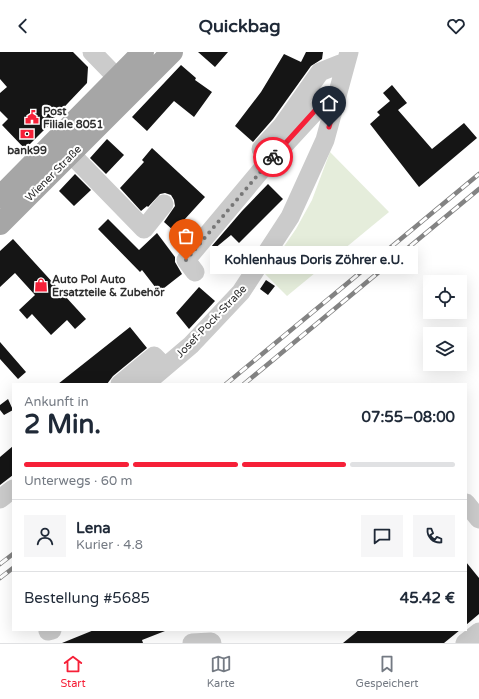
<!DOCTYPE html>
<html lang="de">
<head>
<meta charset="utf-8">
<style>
  body { margin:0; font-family:"Varela Round",sans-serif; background:#f6f6f7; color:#1f2937; height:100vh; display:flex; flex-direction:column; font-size:15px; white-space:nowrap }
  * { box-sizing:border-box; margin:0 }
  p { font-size:13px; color:#747a83 }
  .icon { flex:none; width:22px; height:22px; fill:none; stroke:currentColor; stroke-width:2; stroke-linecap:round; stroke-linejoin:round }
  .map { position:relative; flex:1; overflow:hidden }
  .details { position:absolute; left:12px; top:331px; width:455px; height:248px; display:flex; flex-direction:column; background:#fff; border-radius:0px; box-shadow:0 4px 16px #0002 }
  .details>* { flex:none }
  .fabs { position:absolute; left:423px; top:223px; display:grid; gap:8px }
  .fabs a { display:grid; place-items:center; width:44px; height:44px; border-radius:0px; background:#fff; box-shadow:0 4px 16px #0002; font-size:20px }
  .pin { position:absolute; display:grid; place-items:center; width:34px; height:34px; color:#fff; margin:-41px -17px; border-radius:50% 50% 50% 0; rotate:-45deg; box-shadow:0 0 4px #0007 }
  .pin .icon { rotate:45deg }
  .courier { position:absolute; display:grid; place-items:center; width:40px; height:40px; margin:-20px; border:3px solid #f62038; border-radius:50%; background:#fff; color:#222; box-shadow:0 1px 5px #0007 }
  .bubble { position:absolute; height:28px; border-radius:0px; background:#fff; box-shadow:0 4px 16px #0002; font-size:13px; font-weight:700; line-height:28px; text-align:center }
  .headline em { font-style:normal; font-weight:700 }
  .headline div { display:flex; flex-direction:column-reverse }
  .headline { display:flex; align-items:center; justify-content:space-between; height:68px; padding:0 12px }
  h1 { font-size:26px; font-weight:700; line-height:30px }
  .bar { display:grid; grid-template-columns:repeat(4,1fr); gap:6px 4px; align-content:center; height:48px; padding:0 12px }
  .bar i { height:5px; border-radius:3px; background:#e0e1e3 }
  .bar .active { background:#f62038 }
  .bar p { grid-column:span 4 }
  .line { display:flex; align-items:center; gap:10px; padding:0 12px; border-top:1px solid #e0e1e3 }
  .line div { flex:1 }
  .round { display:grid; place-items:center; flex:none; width:42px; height:42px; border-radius:0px; background:#f6f6f7 }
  header { display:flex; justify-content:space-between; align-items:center; height:52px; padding:0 12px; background:#fff; font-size:18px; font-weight:700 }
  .menu { display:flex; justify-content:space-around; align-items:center; height:56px; border-top:1px solid #e0e1e3; background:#fff; font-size:11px; color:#747a83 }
  .menu a { display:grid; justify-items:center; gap:2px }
  .menu .active { color:#f62038 }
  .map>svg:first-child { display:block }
  .green { fill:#e5eddb }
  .building { fill:#151515 }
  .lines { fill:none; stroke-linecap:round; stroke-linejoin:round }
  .minor { stroke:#cbcbcb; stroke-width:19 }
  .major { stroke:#a6a6a6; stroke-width:22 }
  .rail-casing { stroke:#838383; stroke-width:4.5 }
  .rail { stroke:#fff; stroke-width:3; stroke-dasharray:9; stroke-linecap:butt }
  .done { stroke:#777; stroke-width:4; stroke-dasharray:0 7.2 }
  .route { stroke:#f62038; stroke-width:5 }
  .labels { text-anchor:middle; stroke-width:4; stroke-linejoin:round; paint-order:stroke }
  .poi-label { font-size:11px; font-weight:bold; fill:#2e2e2e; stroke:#fff; text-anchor:start }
  .street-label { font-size:11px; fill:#2e2e2e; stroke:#fff }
</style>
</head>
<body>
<header><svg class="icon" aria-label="back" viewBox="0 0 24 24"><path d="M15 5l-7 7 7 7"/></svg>Quickbag<svg class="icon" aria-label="heart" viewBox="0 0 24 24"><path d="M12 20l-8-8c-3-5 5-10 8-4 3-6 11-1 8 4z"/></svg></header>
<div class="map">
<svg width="479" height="591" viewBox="0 0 479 591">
  <rect width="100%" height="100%" fill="#fff"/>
  <path class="green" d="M330,100L389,160L287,244L265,222L296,177L312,148Z"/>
  <path class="building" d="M0,0H73L88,15L87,31L50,70L51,71L25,97L2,73L8,67L0,59V41L7,35L0,27Z
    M198,0H228L215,15Z
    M306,0H323L322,7L311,14L273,67L253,90L235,74L261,40L284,2L301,10Z
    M181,13L196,26L195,28L212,40L194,65L174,49L147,79L132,65Z
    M392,33L407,51L398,58L432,97L464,71L477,86L419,135L370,72L380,63L377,60L390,49L383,41Z
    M107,87L124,103L106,122L90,106Z
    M152,96L205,145L174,179L164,170L175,154L174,148L171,143L165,141L160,142L148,155L147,154L141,159L120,136L144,110L142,108Z
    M75,122L91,138L74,154L59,139Z
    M268,132L283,147L239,191L231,183L214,197L211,195L242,159Z
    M108,167L139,198L157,181L175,205V210L182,222L159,240L142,218L140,220L98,177Z
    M13,187L86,267L75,277L67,268L51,283L32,262L27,267L19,258L35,243L15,221L0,235V199Z
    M266,228L275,234L268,243L260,237Z
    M199,235L215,249L189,277L176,261Z
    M130,275L147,296L113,324L107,332H58Z
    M0,290L26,320L18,327L0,307Z
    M8,347L13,358L4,363L0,358V353Z
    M13,394V423L0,433V405Z
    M466,510L479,526V562L466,573Z
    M94,578H165V579L142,588L143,591H62Z
    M359,578H460L444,591H343Z"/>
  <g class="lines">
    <path class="minor" d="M92,0L127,36
      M261,97L282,74L320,20L340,12L345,15
      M71,102L144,177L164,152
      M195,220L186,208L263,116L321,53L329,49L336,50
      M120,332L154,304L165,315
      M145,332L191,293L241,240L290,165L325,88L349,0
      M0,447L13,437
      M466,451L479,467
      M48,579L52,578
      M192,591L211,590L212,591
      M465,591L479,580"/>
    <path class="major" d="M0,145L143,0
      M0,172L172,0"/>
    <g class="rail-casing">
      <path id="rail" d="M226,332L479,122
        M244,332L479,137
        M0,512L13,502
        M0,526L13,516"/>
    </g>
    <use href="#rail" class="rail"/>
  </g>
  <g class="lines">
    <path class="done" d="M186,208L273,105"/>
    <path class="route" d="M273,105L320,53L329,49L336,50L329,75"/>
  </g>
  <defs>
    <g id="civic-bare" transform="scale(1.08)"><path d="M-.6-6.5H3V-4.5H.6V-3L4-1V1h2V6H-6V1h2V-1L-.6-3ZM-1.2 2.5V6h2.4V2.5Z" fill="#f62038" stroke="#fff" stroke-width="2.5" paint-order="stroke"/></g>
    <g id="bank-bare" transform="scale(1.08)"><path d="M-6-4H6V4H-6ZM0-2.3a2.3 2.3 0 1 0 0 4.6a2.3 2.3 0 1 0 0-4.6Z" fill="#f62038" stroke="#fff" stroke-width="2.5" paint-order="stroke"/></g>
    <g id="shop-bare" transform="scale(1.08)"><path d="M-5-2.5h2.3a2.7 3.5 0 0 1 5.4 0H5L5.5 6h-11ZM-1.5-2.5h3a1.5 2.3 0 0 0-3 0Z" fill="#f62038" stroke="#fff" stroke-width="2.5" paint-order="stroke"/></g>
  </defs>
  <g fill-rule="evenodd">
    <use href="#civic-bare" x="32" y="65"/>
    <use href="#bank-bare" x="27" y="82"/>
    <use href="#shop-bare" x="41" y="233"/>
  </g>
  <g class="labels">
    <g class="poi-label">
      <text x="43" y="63">Post<tspan x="43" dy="13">Filiale 8051</tspan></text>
      <text x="27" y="102" text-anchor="middle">bank99</text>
      <text x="52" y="231">Auto Pol Auto<tspan x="52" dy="13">Ersatzteile &amp; Zubehör</tspan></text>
    </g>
    <g class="street-label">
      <text transform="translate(53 121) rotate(-45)" y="4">Wiener Straße</text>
      <text transform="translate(211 269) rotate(-46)" y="4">Josef-Pock-Straße</text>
    </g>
  </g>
</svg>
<div class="fabs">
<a><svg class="icon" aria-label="locate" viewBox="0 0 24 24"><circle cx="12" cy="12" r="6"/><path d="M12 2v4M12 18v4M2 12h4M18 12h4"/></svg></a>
<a><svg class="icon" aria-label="layers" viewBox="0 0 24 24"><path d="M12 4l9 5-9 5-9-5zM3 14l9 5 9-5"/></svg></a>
</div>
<div class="pin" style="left:186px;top:208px;background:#ea580c"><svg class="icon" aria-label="bag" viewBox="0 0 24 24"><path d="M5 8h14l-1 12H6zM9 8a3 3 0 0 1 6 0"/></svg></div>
<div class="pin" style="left:329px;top:75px;background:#1f2937"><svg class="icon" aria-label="home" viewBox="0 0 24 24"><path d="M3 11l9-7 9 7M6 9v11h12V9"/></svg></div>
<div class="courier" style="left:273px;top:105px"><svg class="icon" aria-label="bike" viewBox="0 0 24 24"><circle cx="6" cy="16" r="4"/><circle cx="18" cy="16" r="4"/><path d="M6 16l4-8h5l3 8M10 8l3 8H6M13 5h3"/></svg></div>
<div class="bubble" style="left:210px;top:194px;width:208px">Kohlenhaus Doris Zöhrer e.U.</div>
<section class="details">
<div class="headline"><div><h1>2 Min.</h1><p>Ankunft in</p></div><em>07:55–08:00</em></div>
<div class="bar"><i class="active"></i><i class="active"></i><i class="active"></i><i></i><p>Unterwegs · 60 m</p></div>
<div class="line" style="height:72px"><a class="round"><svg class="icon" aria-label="person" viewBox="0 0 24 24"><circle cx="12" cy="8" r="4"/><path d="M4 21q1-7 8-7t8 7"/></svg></a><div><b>Lena</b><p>Kurier · 4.8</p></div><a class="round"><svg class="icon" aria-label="chat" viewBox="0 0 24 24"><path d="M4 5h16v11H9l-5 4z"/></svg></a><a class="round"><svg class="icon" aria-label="phone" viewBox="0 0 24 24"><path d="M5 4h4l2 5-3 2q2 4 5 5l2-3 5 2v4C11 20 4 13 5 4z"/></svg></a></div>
<div class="line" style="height:52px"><div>Bestellung #5685</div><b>45.42 €</b></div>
</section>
</div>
<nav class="menu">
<a class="active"><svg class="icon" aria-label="home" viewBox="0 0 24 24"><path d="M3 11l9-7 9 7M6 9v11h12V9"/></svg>Start</a>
<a><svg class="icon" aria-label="map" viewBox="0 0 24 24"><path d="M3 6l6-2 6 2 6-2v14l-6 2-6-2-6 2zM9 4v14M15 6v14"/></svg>Karte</a>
<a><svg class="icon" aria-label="saved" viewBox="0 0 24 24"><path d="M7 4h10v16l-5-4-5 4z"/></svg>Gespeichert</a>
</nav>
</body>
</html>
